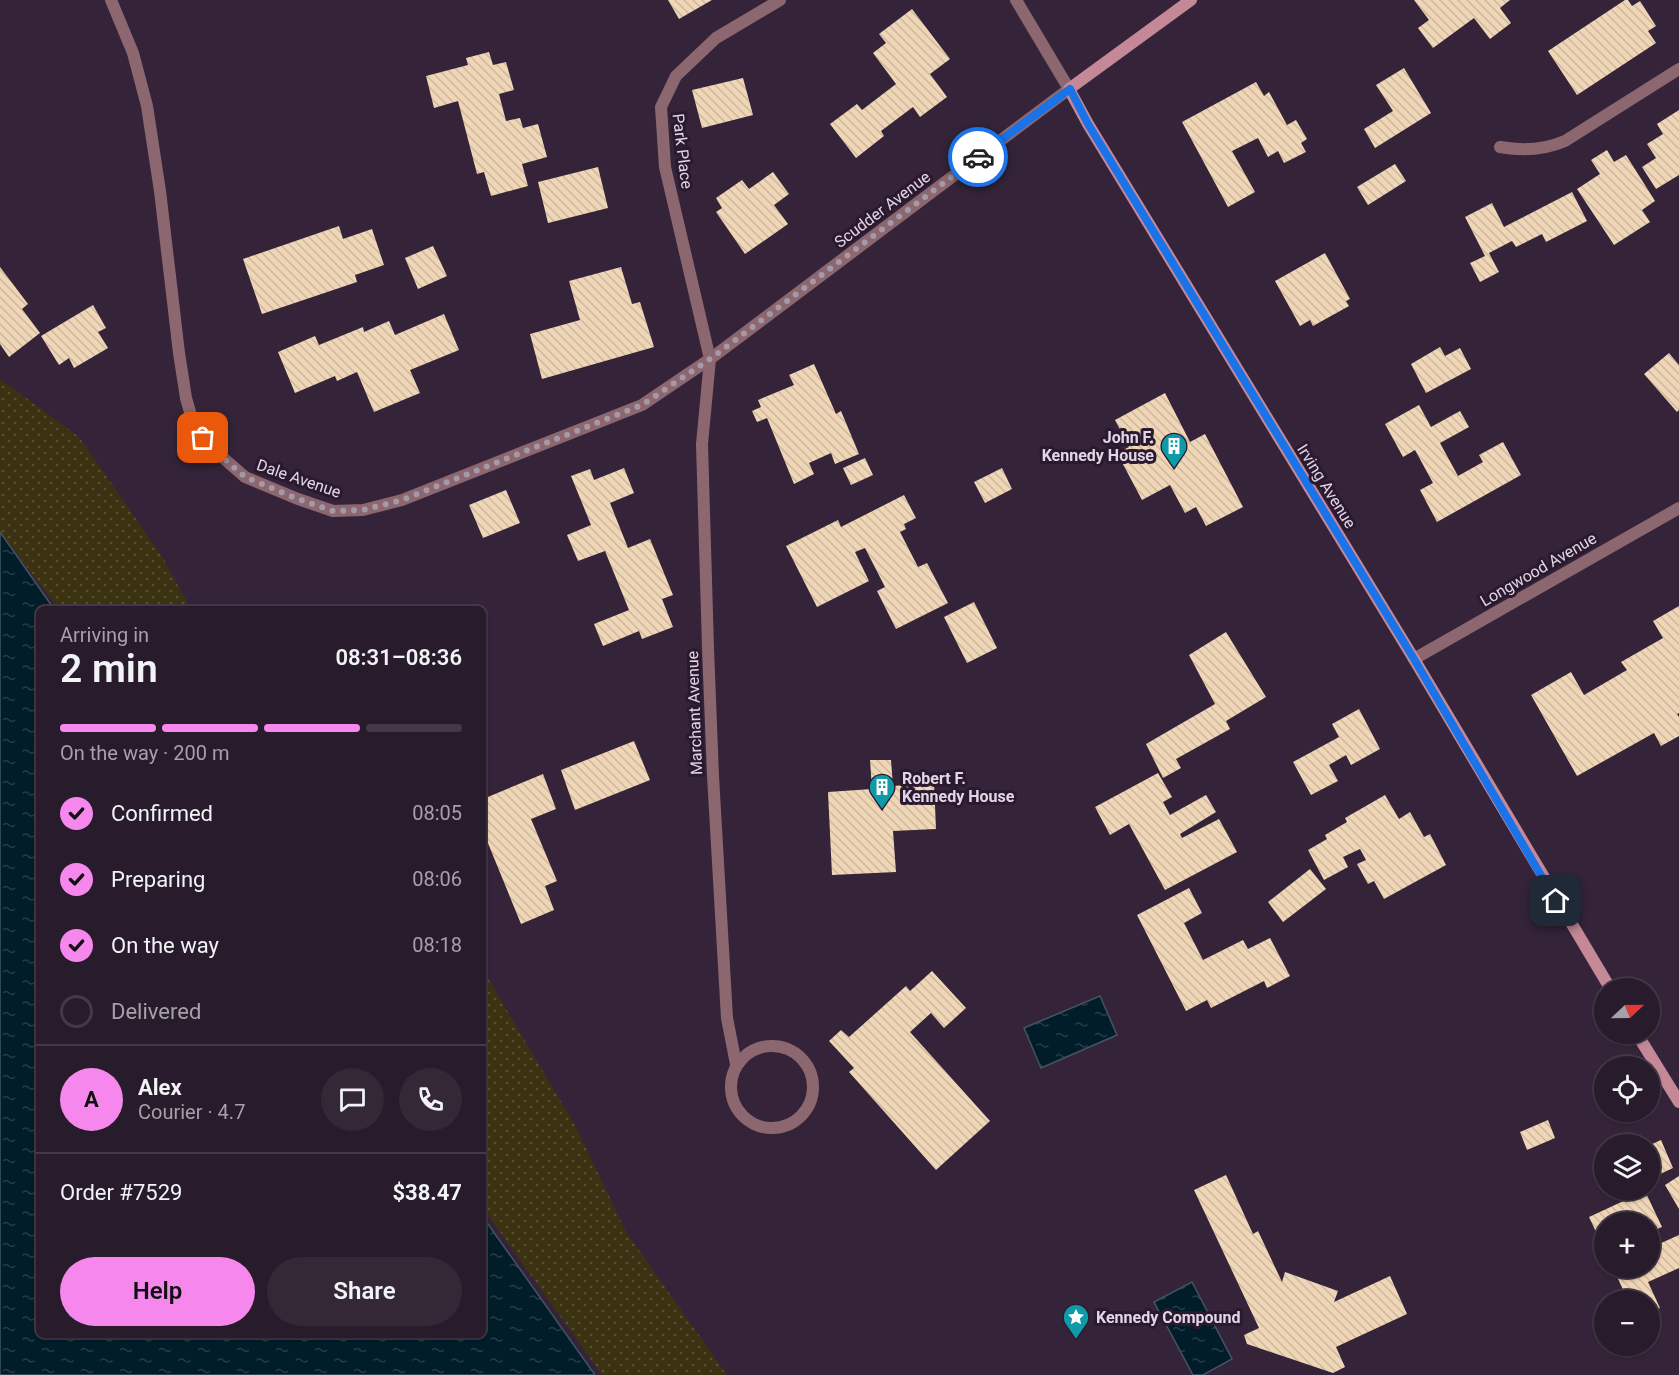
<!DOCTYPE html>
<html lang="en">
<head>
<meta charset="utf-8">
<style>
  body { margin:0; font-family:Roboto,sans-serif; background:#342837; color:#f1f3f6; height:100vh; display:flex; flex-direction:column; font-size:22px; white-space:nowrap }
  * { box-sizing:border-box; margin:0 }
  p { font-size:20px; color:#a5a1a9 }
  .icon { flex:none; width:33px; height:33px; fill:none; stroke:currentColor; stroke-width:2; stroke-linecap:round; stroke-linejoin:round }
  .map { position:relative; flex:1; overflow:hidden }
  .side { position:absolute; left:36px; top:606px; width:450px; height:732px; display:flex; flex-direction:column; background:#281b2b; border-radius:9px; box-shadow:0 2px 4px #0004,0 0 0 2px #443947 }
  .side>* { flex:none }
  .needle { width:39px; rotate:68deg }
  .controls { position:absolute; left:1594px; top:978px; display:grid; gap:12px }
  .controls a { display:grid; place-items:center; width:66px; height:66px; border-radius:50%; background:#281b2b; box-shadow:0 2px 4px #0004,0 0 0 2px #443947; font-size:30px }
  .pin { position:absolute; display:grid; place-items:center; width:51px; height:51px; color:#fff; margin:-26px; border-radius:12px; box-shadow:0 3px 9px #0006 }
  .courier { position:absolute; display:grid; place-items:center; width:60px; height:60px; margin:-30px; border:4px solid #1a73e8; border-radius:50%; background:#fff; color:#222; box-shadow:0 2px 8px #0007 }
  .overview em { font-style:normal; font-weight:600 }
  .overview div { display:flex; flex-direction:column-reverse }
  .overview { display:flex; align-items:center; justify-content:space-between; height:102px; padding:0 24px }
  h1 { font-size:39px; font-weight:600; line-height:45px }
  .bar { display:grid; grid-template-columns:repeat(4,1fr); gap:9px 6px; align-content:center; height:72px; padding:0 24px }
  .bar i { height:8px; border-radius:4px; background:#443947 }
  .bar .on { background:#f688ed }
  .bar p { grid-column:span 4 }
  .line { display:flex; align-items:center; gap:15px; padding:0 24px; border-top:2px solid #443947 }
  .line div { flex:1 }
  .round { display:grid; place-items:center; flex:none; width:63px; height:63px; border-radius:32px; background:#342837 }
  ol { padding:0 24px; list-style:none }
  li { display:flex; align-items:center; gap:18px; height:66px }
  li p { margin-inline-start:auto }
  li .icon { padding:6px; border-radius:50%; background:#f688ed; color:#111; stroke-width:4 }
  li:last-child { color:#a5a1a9 }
  li i { width:33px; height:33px; border:3px solid #443947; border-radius:50% }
  .action { display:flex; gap:12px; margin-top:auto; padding:12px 24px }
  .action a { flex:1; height:69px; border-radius:36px; background:#f688ed; color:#111; font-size:24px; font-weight:600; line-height:69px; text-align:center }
  .action a+a { background:#342837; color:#f1f3f6 }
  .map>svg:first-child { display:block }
  .sand { fill:url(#sand-dots) }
  .water { fill:url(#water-ripples); stroke:#445461; stroke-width:1.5 }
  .building { fill:url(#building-back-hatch) }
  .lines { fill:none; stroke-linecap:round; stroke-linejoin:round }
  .lane { stroke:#8d6770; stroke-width:12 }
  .street { stroke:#8d6770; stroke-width:12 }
  .secondary { stroke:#c48897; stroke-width:12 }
  .done { stroke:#a598a8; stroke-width:6; stroke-dasharray:0 10.8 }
  .route { stroke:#1a73e8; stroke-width:8 }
  .labels { text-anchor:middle; stroke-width:6; stroke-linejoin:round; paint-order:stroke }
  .street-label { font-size:16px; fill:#e2d6e4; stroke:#2b1a2f }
  .poi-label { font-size:16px; font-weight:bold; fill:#e2d6e4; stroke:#2b1a2f; text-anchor:start }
</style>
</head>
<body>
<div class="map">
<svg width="1679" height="1375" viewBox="0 0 1679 1375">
  <defs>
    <pattern id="sand-dots" width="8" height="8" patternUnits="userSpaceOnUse" patternTransform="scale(1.5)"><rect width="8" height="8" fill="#3b3212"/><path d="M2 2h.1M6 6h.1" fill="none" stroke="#574f34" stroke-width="1.8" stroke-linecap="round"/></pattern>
    <pattern id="water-ripples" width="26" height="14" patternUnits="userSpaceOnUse" patternTransform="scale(1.5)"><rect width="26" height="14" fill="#011d29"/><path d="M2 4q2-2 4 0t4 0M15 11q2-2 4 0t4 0" fill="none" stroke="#263d48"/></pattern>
    <pattern id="building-back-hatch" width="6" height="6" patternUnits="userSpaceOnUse" patternTransform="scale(1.5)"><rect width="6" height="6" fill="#efd6b6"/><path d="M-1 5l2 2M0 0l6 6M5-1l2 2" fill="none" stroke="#cdb89f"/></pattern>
  </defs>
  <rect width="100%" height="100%" fill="#352439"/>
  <path class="sand" d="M0,379L79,437L163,558L191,609H59L0,532Z
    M483,970L576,1127L626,1232L727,1375H602L483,1208Z"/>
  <path class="water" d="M0,532L54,609H39V1335H483V1217L595,1375H0Z
    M1100,996L1117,1035L1041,1068L1024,1028Z
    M1192,1282L1232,1359L1203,1375H1193L1154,1302Z"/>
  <path class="building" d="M668,0H712L679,19Z
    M1414,0H1510L1500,8L1511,23L1490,39L1474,18L1433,48L1418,28L1429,20Z
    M1625,0H1628L1632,6L1640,1L1656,26L1648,31L1656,43L1577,95L1548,51Z
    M912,9L950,59L930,74L947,97L920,117L913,107L881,131L884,136L856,158L830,124L857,104L862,110L896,84L873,53L886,43L879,34Z
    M489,52L493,65L506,62L514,90L499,94L506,121L520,118L523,128L538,124L547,157L522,164L528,186L491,196L484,172L477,174L458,101L434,108L426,76L468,65L466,58Z
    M1404,68L1431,113L1375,148L1364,129L1393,111L1376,85Z
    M743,78L753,115L702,128L692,90Z
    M1256,82L1264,96L1269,92L1287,125L1296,120L1307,139L1301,143L1306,152L1284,163L1278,151L1268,157L1258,138L1232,151L1255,192L1228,207L1182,122Z
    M1679,110V175L1656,189L1642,167L1656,158L1647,144L1663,134L1657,124Z
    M1607,150L1614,162L1626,155L1655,201L1642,210L1650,222L1614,245L1577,189L1600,174L1591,160Z
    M1395,164L1406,181L1368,205L1357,187Z
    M598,167L608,208L548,223L538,182Z
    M773,172L789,194L774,205L788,224L745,254L716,212L722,208L716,198L742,180L749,189Z
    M1572,192L1587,221L1546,242L1542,234L1516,247L1512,241L1489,253L1499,272L1480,282L1470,263L1485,256L1465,217L1492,203L1504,227Z
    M339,226L343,239L372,229L384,265L355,275L357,282L262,314L243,259Z
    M433,246L447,276L418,289L405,258Z
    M1325,253L1350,299L1346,301L1349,306L1313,326L1310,320L1300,326L1275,281Z
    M0,267L28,304L22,309L40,333L9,357L0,344Z
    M621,267L632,304L640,302L654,347L542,379L530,334L580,320L569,281Z
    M93,305L106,328L98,332L108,348L74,368L69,358L59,365L41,336Z
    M444,314L459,350L410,370L420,393L374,412L357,372L337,381L335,376L295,393L278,352L315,336L319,345L363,327L364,332L389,321L395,335Z
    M1440,347L1445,356L1460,348L1471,369L1426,393L1411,364Z
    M1669,353L1679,365V410L1677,412L1644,374Z
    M814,364L836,414L841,411L859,454L835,464L831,453L809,463L814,474L794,484L767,418L757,422L752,411L761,407L758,400L794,385L789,375Z
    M1165,393L1190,442L1205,434L1243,507L1206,526L1196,507L1185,513L1170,485L1142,500L1117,453L1129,447L1115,420Z
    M1419,405L1431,427L1460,411L1469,427L1440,443L1458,476L1483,462L1479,455L1503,442L1521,475L1437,522L1420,490L1433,483L1415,450L1403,457L1385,424Z
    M865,458L873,475L851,485L843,468Z
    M624,468L634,493L610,503L628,548L650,539L673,595L662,599L673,627L642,639L639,631L603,646L594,624L629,610L605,551L578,561L567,535L591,525L571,476L590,469L594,480Z
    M1002,468L1012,489L985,503L974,482Z
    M506,490L520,523L483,538L469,505Z
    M904,495L916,518L904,524L906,529L900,532L918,567L927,563L948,603L896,629L877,591L885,587L865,548L855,552L869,581L817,607L786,546L838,520L841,527Z
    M974,602L997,648L967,663L944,617Z
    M1679,606V713L1677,714L1679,717V736L1661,746L1654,733L1577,776L1531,695L1571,672L1584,695L1627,670L1621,662L1663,638L1653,621Z
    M1226,632L1266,697L1226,721L1230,729L1176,759L1181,768L1163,778L1146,744L1215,704L1189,655Z
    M1359,709L1380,749L1351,765L1346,755L1329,765L1338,781L1311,795L1293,762L1339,737L1332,724Z
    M634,741L650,780L575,810L561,770Z
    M870,760H891L893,786L934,783L936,829L893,831L896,872L832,875L828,792L872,789Z
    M1158,773L1172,797L1163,802L1170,815L1206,795L1216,812L1180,834L1182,838L1219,819L1237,852L1165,890L1129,824L1110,835L1095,807Z
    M543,774L556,809L531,819L557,881L545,886L554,910L521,924L483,831V799Z
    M1385,795L1399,819L1410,812L1424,837L1430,834L1446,865L1384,899L1374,881L1368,884L1357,864L1366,860L1360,849L1343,857L1348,867L1324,880L1308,850L1327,839L1325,835L1347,822L1345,818Z
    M1310,869L1326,889L1283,922L1268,902Z
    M1189,888L1202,913L1184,923L1203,960L1243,940L1248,949L1270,938L1290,976L1267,988L1264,981L1211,1008L1207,1000L1186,1011L1137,915Z
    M932,971L966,1008L944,1028L931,1013L910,1032L990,1121L936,1170L849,1072L854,1068L829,1041L841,1030L849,1037L906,986L910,991Z
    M1548,1120L1555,1138L1527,1150L1520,1132Z
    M1661,1140L1673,1168L1658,1175L1656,1170L1650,1172V1145Z
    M1226,1175L1253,1234L1258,1231L1282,1282L1285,1272L1338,1291L1334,1302L1390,1276L1407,1314L1336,1347L1345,1367L1333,1373L1247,1344L1244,1335L1259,1328L1194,1190Z
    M1679,1176V1209L1665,1185Z
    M1645,1191L1662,1227L1650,1232V1222H1605V1251L1589,1217Z
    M1679,1235V1268L1648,1282L1660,1308L1650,1313V1300H1617L1626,1296L1613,1268H1650V1248Z"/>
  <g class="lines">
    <path class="lane" d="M1500,147C1522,151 1544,150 1565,141L1679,69"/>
    <path class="street" d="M111,0L133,53L147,106L160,191L179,353L186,398L194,426L213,449L245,477L298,499L333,511L363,510L402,500L642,405L710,359L1069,89L1016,0
      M1414,659L1679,508
      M731 1087a41 41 0 1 1 82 0a41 41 0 1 1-82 0Z
      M736,1064L727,1018L713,776L708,648L702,444L710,359L665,167L661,107L676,76L716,38L780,0"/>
    <path class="secondary" d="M1191,0L1069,89L1088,124L1414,659L1610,988
      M1637,1034L1679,1102"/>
  </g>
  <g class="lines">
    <path class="done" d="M203,438L213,449L245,477L298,499L333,511L363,510L402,500L642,405L710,359L978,157"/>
    <path class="route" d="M978,157L1070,89L1088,124L1414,659L1556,901"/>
  </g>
  <defs>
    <g id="building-pin" transform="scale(1.35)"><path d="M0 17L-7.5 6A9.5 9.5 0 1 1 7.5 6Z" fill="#0f9aa8" stroke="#2b1a2f"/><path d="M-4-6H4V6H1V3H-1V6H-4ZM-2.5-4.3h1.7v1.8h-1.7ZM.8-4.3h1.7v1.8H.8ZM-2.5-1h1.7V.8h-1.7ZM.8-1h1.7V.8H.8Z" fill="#fff"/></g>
    <g id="sight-pin" transform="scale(1.35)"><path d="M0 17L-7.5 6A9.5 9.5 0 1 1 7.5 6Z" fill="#0f9aa8" stroke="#2b1a2f"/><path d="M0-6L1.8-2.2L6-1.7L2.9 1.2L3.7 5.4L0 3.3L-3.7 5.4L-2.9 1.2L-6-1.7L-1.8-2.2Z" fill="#fff"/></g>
  </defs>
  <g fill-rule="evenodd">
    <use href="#building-pin" x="1174" y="446"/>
    <use href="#building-pin" x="882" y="787"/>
    <use href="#sight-pin" x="1076" y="1317"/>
  </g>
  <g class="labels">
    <g class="street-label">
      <text transform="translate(683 151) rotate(83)" y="6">Park Place</text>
      <text transform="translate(882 209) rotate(-37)" y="6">Scudder Avenue</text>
      <text transform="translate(299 478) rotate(19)" y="6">Dale Avenue</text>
      <text transform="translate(1327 486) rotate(58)" y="6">Irving Avenue</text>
      <text transform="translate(1538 569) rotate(-30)" y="6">Longwood Avenue</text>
      <text transform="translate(694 713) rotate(-92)" y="6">Marchant Avenue</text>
    </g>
    <g class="poi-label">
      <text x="1154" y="443" text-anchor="end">John F.<tspan x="1154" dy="18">Kennedy House</tspan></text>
      <text x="902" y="784">Robert F.<tspan x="902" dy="18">Kennedy House</tspan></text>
      <text x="1096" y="1323">Kennedy Compound</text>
    </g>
  </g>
</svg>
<div class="controls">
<a><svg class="needle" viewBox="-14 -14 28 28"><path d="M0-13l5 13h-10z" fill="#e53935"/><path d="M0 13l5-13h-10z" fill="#a5a1a9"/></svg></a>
<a><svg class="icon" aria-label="locate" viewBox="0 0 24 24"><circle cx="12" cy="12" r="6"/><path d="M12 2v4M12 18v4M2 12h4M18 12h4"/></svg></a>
<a><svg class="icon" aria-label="layers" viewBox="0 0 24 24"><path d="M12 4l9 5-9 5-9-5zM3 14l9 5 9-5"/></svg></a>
<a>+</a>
<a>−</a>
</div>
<div class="pin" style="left:203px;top:438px;background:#ea580c"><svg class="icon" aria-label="bag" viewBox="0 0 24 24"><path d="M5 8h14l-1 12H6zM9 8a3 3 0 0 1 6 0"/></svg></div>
<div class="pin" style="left:1556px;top:901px;background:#1f2937"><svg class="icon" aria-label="home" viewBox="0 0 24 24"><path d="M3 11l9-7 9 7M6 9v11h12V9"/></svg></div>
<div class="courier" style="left:978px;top:157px"><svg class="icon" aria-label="car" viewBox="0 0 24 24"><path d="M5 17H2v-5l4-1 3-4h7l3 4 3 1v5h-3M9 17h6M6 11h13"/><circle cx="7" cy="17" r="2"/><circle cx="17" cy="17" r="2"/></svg></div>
<section class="side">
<div class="overview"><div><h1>2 min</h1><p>Arriving in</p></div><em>08:31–08:36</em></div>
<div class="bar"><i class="on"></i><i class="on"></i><i class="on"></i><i></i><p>On the way · 200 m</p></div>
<ol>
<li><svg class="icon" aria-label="check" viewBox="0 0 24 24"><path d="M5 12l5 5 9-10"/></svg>Confirmed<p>08:05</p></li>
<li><svg class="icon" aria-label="check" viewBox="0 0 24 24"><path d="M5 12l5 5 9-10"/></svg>Preparing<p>08:06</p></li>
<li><svg class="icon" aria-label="check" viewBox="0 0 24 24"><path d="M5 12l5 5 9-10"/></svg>On the way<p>08:18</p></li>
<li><i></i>Delivered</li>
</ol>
<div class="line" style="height:108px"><b class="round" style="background:#f688ed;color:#111">A</b><div><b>Alex</b><p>Courier · 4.7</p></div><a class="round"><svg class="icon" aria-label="chat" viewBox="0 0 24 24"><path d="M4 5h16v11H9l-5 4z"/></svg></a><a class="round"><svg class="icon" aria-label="phone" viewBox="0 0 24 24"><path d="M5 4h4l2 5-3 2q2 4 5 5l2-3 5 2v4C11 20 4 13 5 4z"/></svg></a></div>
<div class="line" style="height:78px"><div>Order #7529</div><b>$38.47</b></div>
<div class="action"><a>Help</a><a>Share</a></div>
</section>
</div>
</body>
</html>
